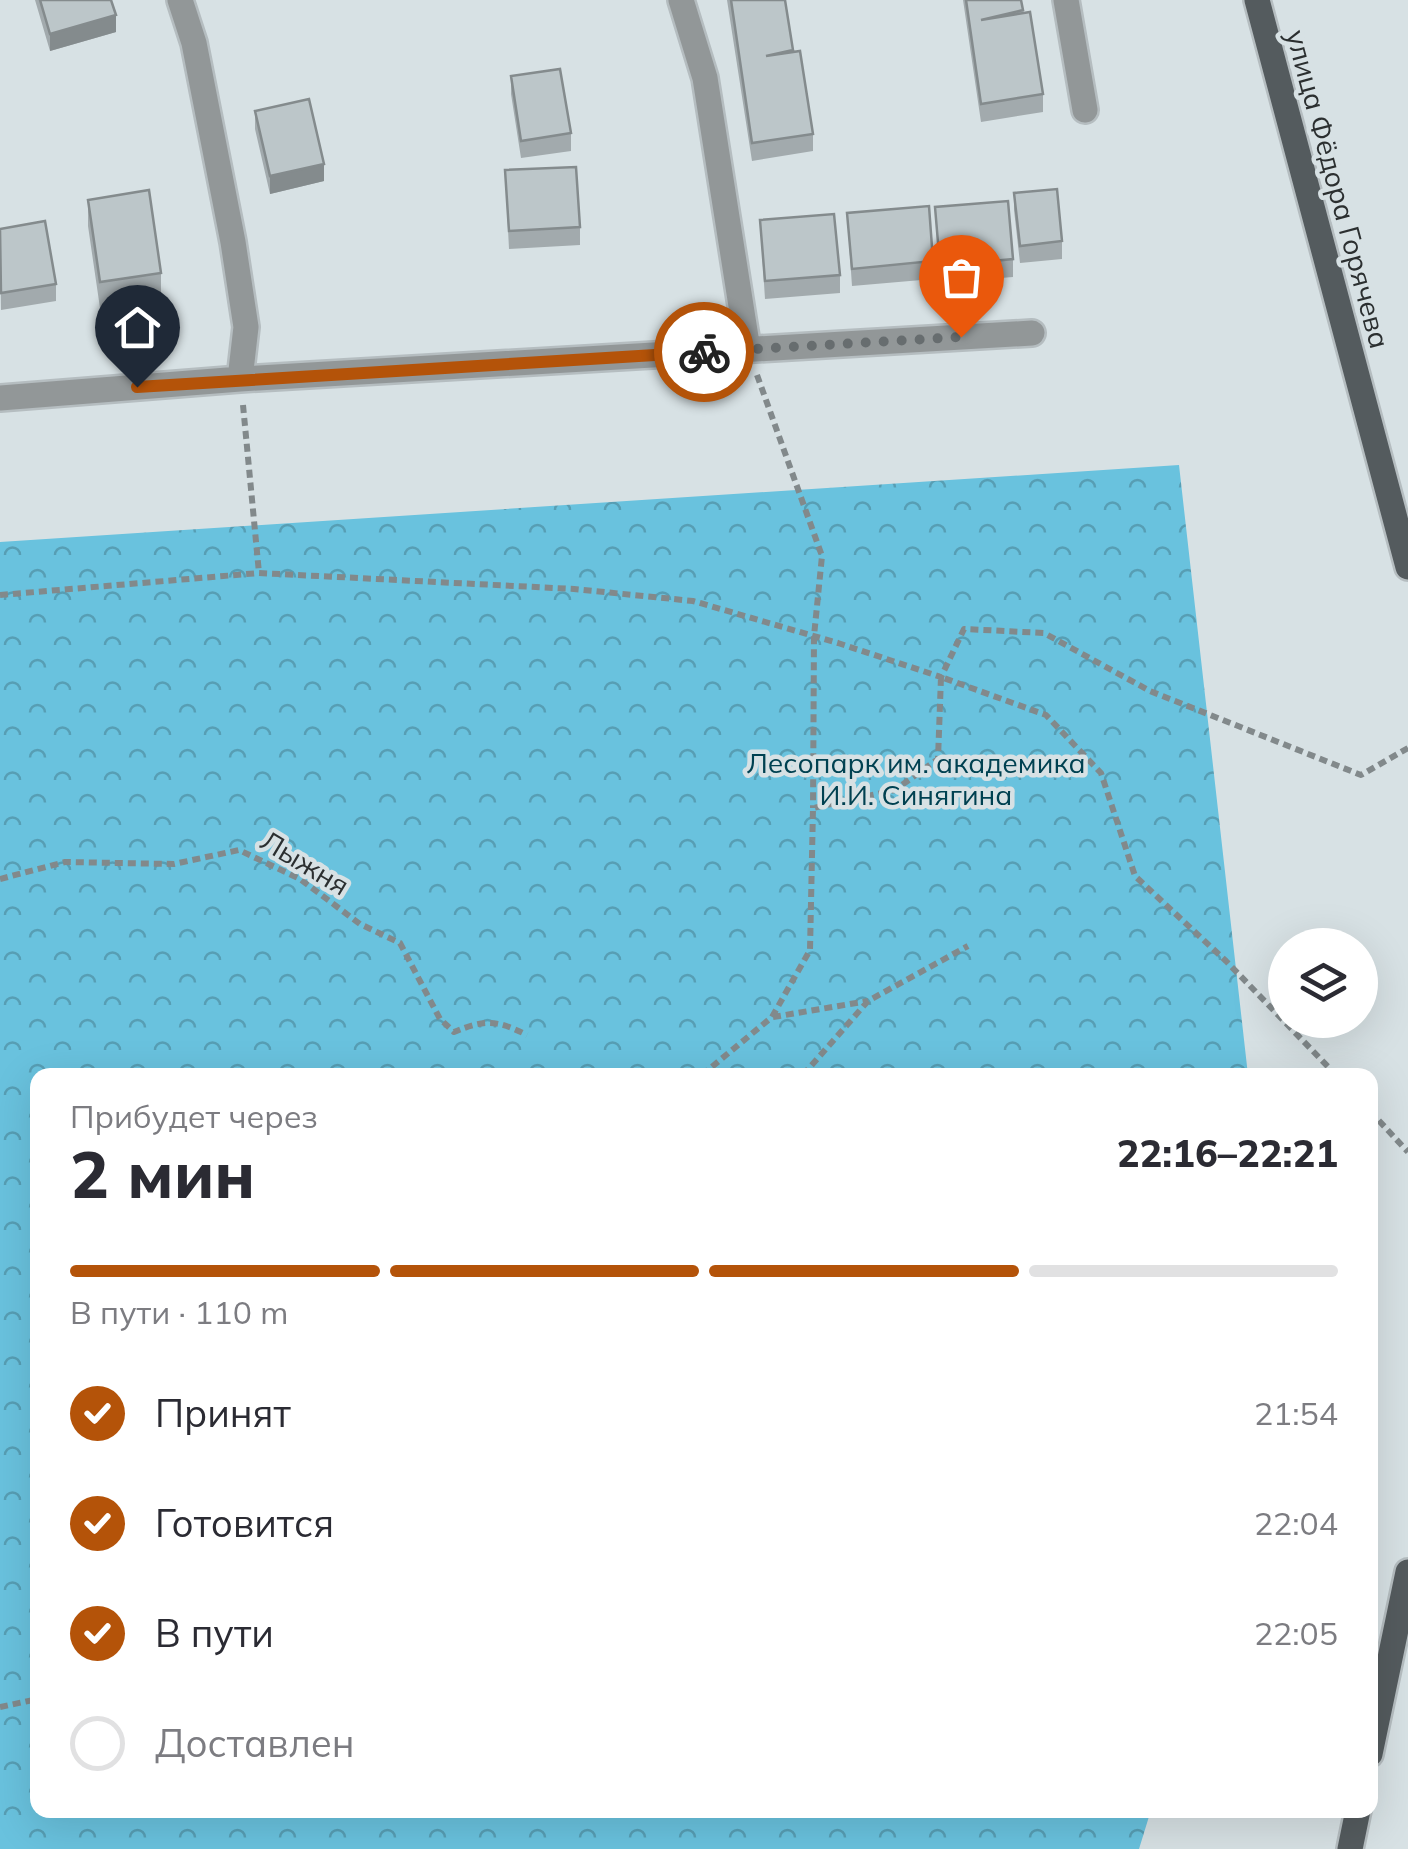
<!DOCTYPE html>
<html lang="ru">
<head>
<meta charset="utf-8">
<style>
  body { margin:0; font-family:Mulish,sans-serif; background:#f7f7f7; color:#2b2b33; height:100vh; display:flex; flex-direction:column; font-size:38px; white-space:nowrap }
  * { box-sizing:border-box; margin:0 }
  p { font-size:32px; color:#7c7c81 }
  .icon { flex:none; width:55px; height:55px; fill:none; stroke:currentColor; stroke-width:2; stroke-linecap:round; stroke-linejoin:round }
  .map { position:relative; flex:1; overflow:hidden }
  .drawer { position:absolute; left:30px; top:1068px; width:1348px; height:750px; display:flex; flex-direction:column; background:#fff; border-radius:20px; box-shadow:0 10px 40px #0002 }
  .drawer>* { flex:none }
  .tools { position:absolute; left:1268px; top:928px; display:grid; gap:20px }
  .tools a { display:grid; place-items:center; width:110px; height:110px; border-radius:50%; background:#fff; box-shadow:0 10px 40px #0002; font-size:50px }
  .pin { position:absolute; display:grid; place-items:center; width:85px; height:85px; color:#fff; margin:-102px -42px; border-radius:50% 50% 50% 0; rotate:-45deg; box-shadow:0 0 10px #0007 }
  .pin .icon { rotate:45deg }
  .courier { position:absolute; display:grid; place-items:center; width:100px; height:100px; margin:-50px; border:8px solid #b45309; border-radius:50%; background:#fff; color:#222; box-shadow:0 2px 12px #0007 }
  .headline em { font-style:normal; font-weight:800 }
  .headline div { display:flex; flex-direction:column-reverse }
  .headline { display:flex; align-items:center; justify-content:space-between; height:170px; padding:0 40px }
  h1 { font-size:65px; font-weight:800; line-height:75px }
  .bar { display:grid; grid-template-columns:repeat(4,1fr); gap:15px 10px; align-content:center; height:120px; padding:0 40px }
  .bar i { height:12px; border-radius:8px; background:#e1e1e2 }
  .bar .on { background:#b45309 }
  .bar p { grid-column:span 4 }
  ol { padding:0 40px; list-style:none }
  li { display:flex; align-items:center; gap:30px; height:110px }
  li p { margin-inline-start:auto }
  li .icon { padding:10px; border-radius:50%; background:#b45309; color:#fff; stroke-width:4 }
  li:last-child { color:#7c7c81 }
  li i { width:55px; height:55px; border:5px solid #e1e1e2; border-radius:50% }
  .map>svg:first-child { display:block }
  .park { fill:url(#park-crowns) }
  .lines { fill:none; stroke-linecap:round; stroke-linejoin:round }
  .minor-casing { stroke:#b5bdc0; stroke-width:30 }
  .major-casing { stroke:#b5bdc0; stroke-width:30 }
  .path { stroke:#82898b; stroke-width:6; stroke-dasharray:8 5; stroke-linecap:butt }
  .minor { stroke:#929798; stroke-width:25 }
  .major { stroke:#545b5e; stroke-width:25 }
  .wall { fill:#a2aaad }
  .shaded-wall { fill:#848b8d }
  .building { fill:#bcc6c9; stroke:#848b8d; stroke-width:2.5 }
  .done { stroke:#676d6f; stroke-width:10; stroke-dasharray:0 18 }
  .route { stroke:#b45309; stroke-width:12 }
  .labels { text-anchor:middle; stroke-width:9; stroke-linejoin:round; paint-order:stroke }
  .street-label { font-size:28px; fill:#2b2f30; stroke:#d7e1e4 }
  .park-label { font-size:28px; fill:#004151; stroke:#d7e1e4 }
</style>
</head>
<body>
<div class="map">
<svg width="1408" height="1849" viewBox="0 0 1408 1849">
  <defs>
    <pattern id="park-crowns" width="20" height="18" patternUnits="userSpaceOnUse" patternTransform="scale(2.5)"><rect width="20" height="18" fill="#69c2de"/><path d="M2 6a3 3 0 1 1 6 0M12 15a3 3 0 1 1 6 0" fill="none" stroke="#579eb4"/></pattern>
  </defs>
  <rect width="100%" height="100%" fill="#d7e1e4"/>
  <path class="park" d="M1179,465L1248,1075H38V1810H1151L1139,1849H0V542Z"/>
  <g class="lines">
    <g class="minor-casing">
      <path id="minor" d="M681,0L705,78L748,350
        M1066,0L1085,110
        M240,379L1032,333
        M0,398L240,379L246,327L233,242L194,43L180,0"/>
    </g>
    <g class="major-casing">
      <path id="major" d="M1257,0L1408,567
        M1370,1754L1408,1572
        M1350,1849L1358,1810"/>
    </g>
    <path class="path" d="M757,375L822,556L814,636L813,808
      M243,405L259,573
      M0,595L259,573L574,589L693,601L838,643L941,677L964,629L1044,633L1150,691L1361,775L1408,748
      M0,879L65,862L174,864L239,850L300,879L360,924L400,943L440,1019L454,1032C485,1019 497,1020 527,1035
      M773,1017L868,1001
      M702,1075L772,1017L810,950L813,808L895,790L938,759L941,677L1046,715L1101,773L1135,876L1226,961L1336,1075
      M803,1075L868,1001L968,946
      M1370,1111L1408,1152
      M0,1707L38,1699"/>
    <use href="#minor" class="minor"/>
    <use href="#major" class="major"/>
  </g>
  <path class="wall" d="M35,0H111L116,32L50,51Z
    M727,0H785L793,52L813,134V151L752,161Z
    M963,0H1021L1043,94V112L981,122Z
    M511,76L571,133V151L521,158L511,94Z
    M255,111L324,181L270,194L255,129Z
    M505,170L580,227V245L509,249Z
    M1014,193L1062,241V259L1020,263L1014,210Z
    M88,200L161,273V299L100,308L88,226Z
    M935,207L1013,259V277L940,283Z
    M847,213L933,261V279L852,286Z
    M760,220L840,275V293L765,299Z
    M0,229L56,284V301L1,310Z"/>
  <path class="shaded-wall" d="M116,15V32L50,51V34Z
    M324,164V181L270,194V176Z"/>
  <path class="building" d="M40,0H111L116,15L50,34Z
    M731,0H785L793,50L766,56L800,51L813,134L752,143Z
    M966,0H1021L1023,10L981,20L1030,12L1043,94L981,104Z
    M560,69L571,133L521,141L511,76Z
    M309,99L324,164L270,176L255,111Z
    M576,167L580,227L509,231L505,170Z
    M1057,189L1062,241L1020,246L1014,193Z
    M149,190L161,273L100,282L88,200Z
    M1008,201L1013,259L940,266L935,207Z
    M929,206L933,261L852,269L847,213Z
    M834,214L840,275L765,281L760,220Z
    M45,221L56,284L1,293L0,229Z"/>
  <g class="lines">
    <path class="done" d="M704,352L961,337"/>
    <path class="route" d="M137,387L704,352"/>
  </g>
  <g class="labels">
    <g class="street-label">
      <text transform="translate(1338 189) rotate(75)" y="10">улица Фёдора Горячева</text>
      <text transform="translate(305 863) rotate(31)" y="10">Лыжня</text>
    </g>
    <g class="park-label">
      <text x="916" y="773">Лесопарк им. академика<tspan x="916" dy="32">И.И. Синягина</tspan></text>
    </g>
  </g>
</svg>
<div class="tools">
<a><svg class="icon" aria-label="layers" viewBox="0 0 24 24"><path d="M12 4l9 5-9 5-9-5zM3 14l9 5 9-5"/></svg></a>
</div>
<div class="pin" style="left:961px;top:337px;background:#ea580c"><svg class="icon" aria-label="bag" viewBox="0 0 24 24"><path d="M5 8h14l-1 12H6zM9 8a3 3 0 0 1 6 0"/></svg></div>
<div class="pin" style="left:137px;top:387px;background:#1f2937"><svg class="icon" aria-label="home" viewBox="0 0 24 24"><path d="M3 11l9-7 9 7M6 9v11h12V9"/></svg></div>
<div class="courier" style="left:704px;top:352px"><svg class="icon" aria-label="bike" viewBox="0 0 24 24"><circle cx="6" cy="16" r="4"/><circle cx="18" cy="16" r="4"/><path d="M6 16l4-8h5l3 8M10 8l3 8H6M13 5h3"/></svg></div>
<section class="drawer">
<div class="headline"><div><h1>2 мин</h1><p>Прибудет через</p></div><em>22:16–22:21</em></div>
<div class="bar"><i class="on"></i><i class="on"></i><i class="on"></i><i></i><p>В пути · 110 m</p></div>
<ol>
<li><svg class="icon" aria-label="check" viewBox="0 0 24 24"><path d="M5 12l5 5 9-10"/></svg>Принят<p>21:54</p></li>
<li><svg class="icon" aria-label="check" viewBox="0 0 24 24"><path d="M5 12l5 5 9-10"/></svg>Готовится<p>22:04</p></li>
<li><svg class="icon" aria-label="check" viewBox="0 0 24 24"><path d="M5 12l5 5 9-10"/></svg>В пути<p>22:05</p></li>
<li><i></i>Доставлен</li>
</ol>
</section>
</div>
</body>
</html>
